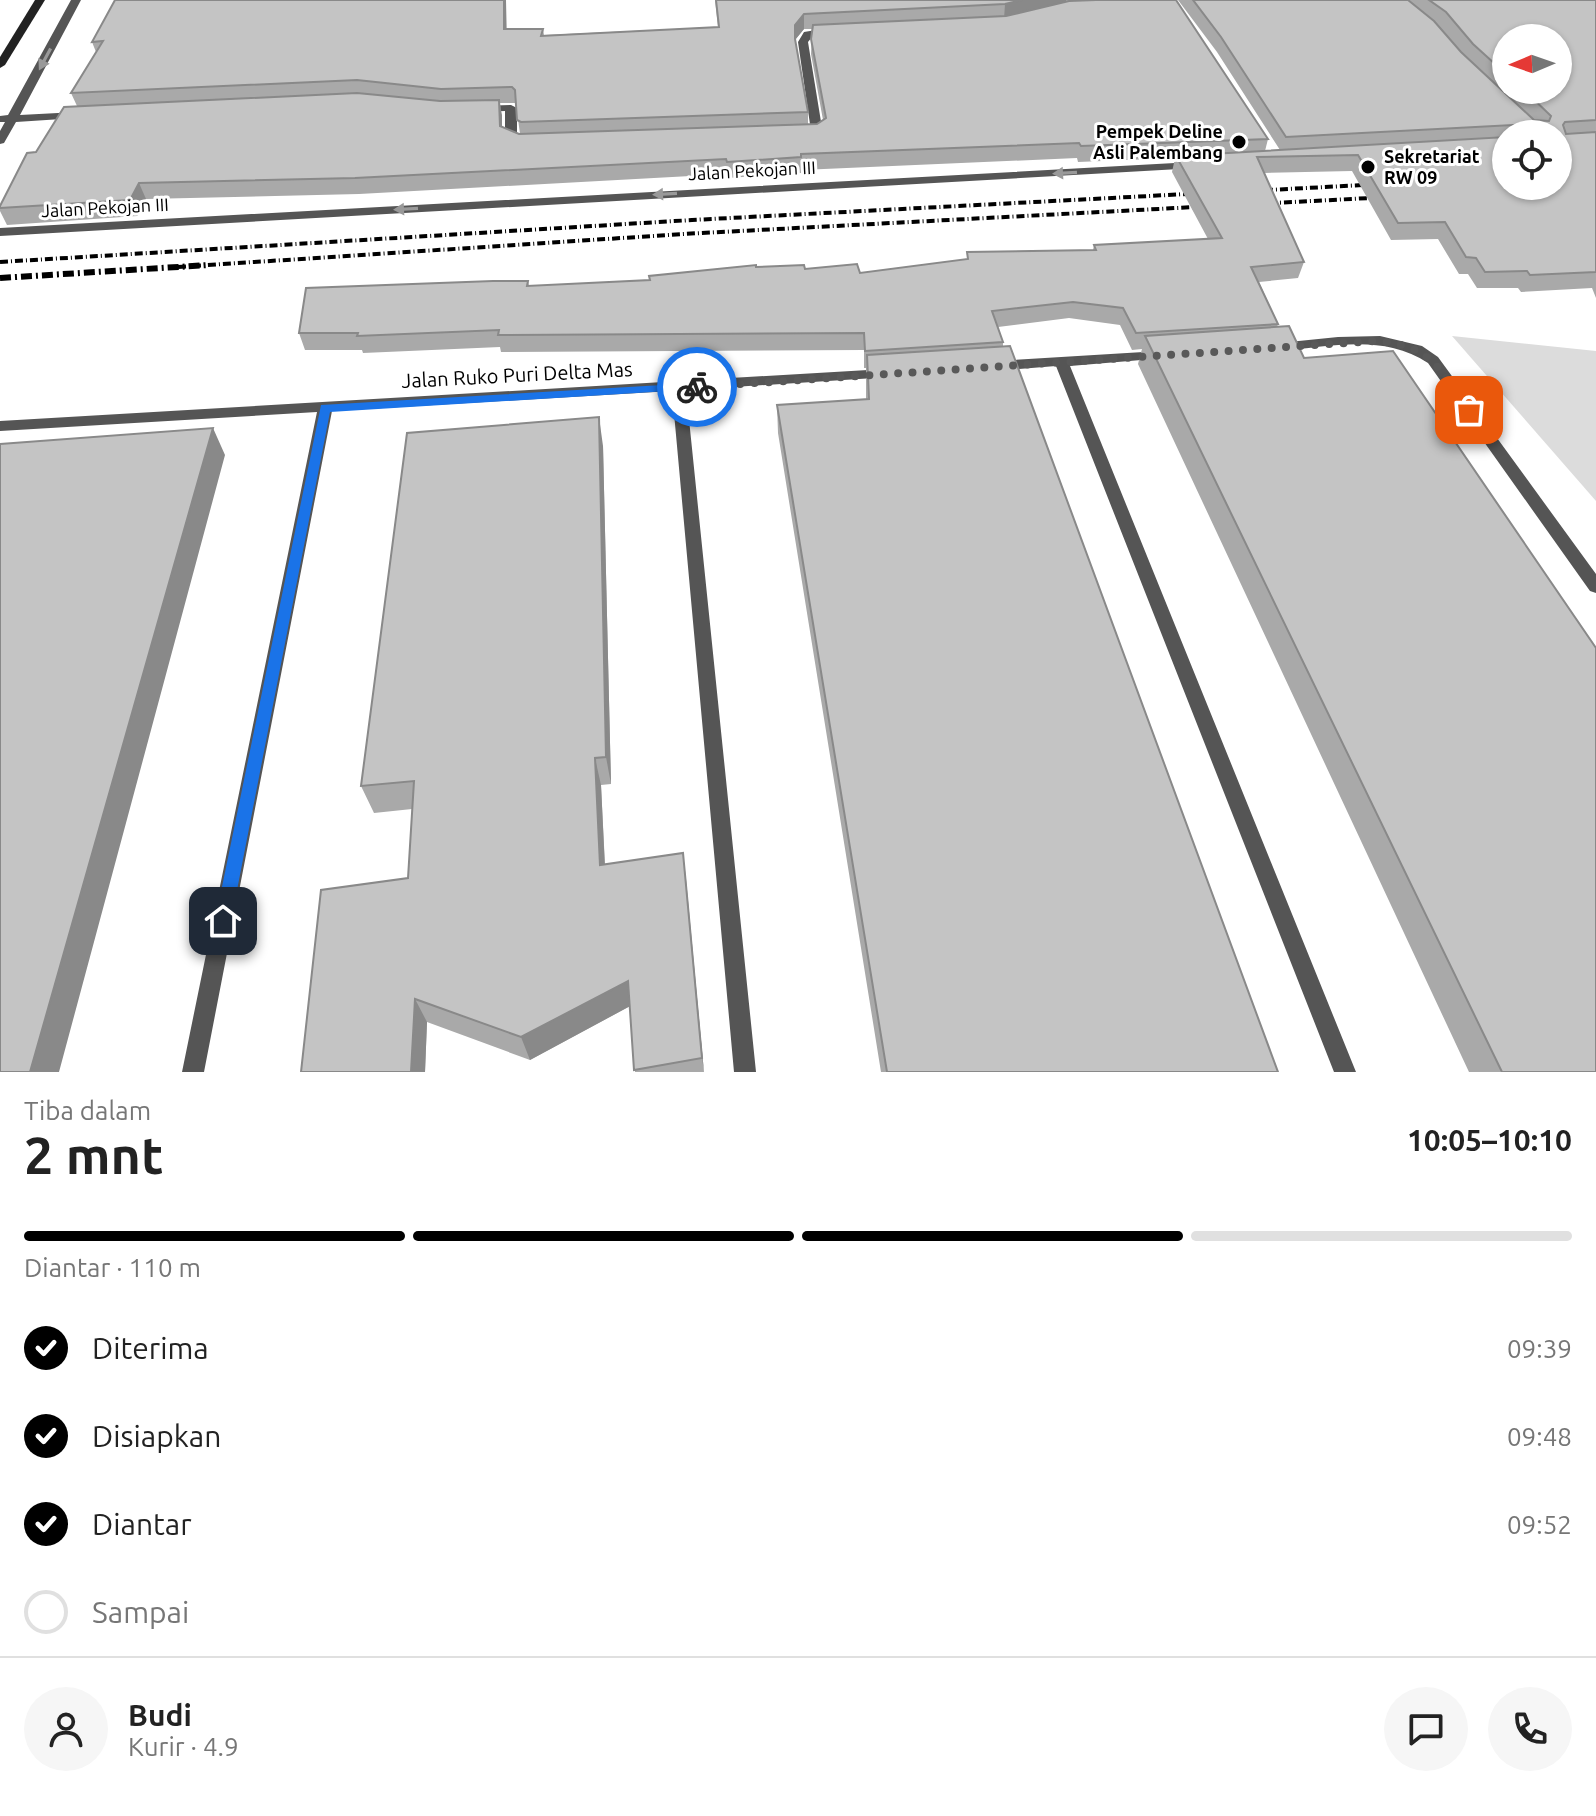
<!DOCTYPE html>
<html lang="id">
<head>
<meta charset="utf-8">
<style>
  body { margin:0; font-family:Ubuntu,sans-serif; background:#f6f6f6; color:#222; height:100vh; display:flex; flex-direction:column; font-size:30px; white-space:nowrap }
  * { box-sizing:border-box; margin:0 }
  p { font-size:26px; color:#767676 }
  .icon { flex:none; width:44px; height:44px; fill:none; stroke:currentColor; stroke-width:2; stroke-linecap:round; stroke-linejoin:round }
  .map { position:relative; height:1072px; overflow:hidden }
  .drawer { display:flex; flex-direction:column; background:#fff; flex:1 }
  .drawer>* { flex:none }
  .needle { width:52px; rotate:268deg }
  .fabs { position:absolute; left:1492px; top:24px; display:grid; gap:16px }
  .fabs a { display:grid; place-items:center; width:80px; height:80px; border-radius:50%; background:#fff; box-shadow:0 2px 6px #0004; font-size:40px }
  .pin { position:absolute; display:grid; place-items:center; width:68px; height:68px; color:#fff; margin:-34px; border-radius:16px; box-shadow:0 4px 12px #0006 }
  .courier { position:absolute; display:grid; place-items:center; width:80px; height:80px; margin:-40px; border:6px solid #1a73e8; border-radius:50%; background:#fff; color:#222; box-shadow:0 2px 10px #0007 }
  .overview em { font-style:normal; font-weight:700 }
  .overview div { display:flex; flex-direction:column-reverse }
  .overview { display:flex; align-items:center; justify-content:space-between; height:136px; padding:0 24px }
  h1 { font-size:52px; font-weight:700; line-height:60px }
  .bar { display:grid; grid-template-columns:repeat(4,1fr); gap:12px 8px; align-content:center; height:96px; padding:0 24px }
  .bar i { height:10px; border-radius:6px; background:#e0e0e0 }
  .bar .on { background:#000 }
  .bar p { grid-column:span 4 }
  .line { display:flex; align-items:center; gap:20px; padding:0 24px; border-top:2px solid #e0e0e0 }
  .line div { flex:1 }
  .round { display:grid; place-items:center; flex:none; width:84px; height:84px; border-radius:42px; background:#f6f6f6 }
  ol { padding:0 24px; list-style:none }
  li { display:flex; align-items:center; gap:24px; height:88px }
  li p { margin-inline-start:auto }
  li .icon { padding:8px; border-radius:50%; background:#000; color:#fff; stroke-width:4 }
  li:last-child { color:#767676 }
  li i { width:44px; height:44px; border:4px solid #e0e0e0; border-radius:50% }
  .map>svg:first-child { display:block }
  .green { fill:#dcdcdc }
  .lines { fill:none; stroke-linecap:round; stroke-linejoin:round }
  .lane { fill:#555; fill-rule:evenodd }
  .street { fill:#555; fill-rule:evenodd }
  .secondary { fill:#222; fill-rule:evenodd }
  .rail-far1 { stroke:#000; stroke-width:4; stroke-dasharray:8 3 1 3; stroke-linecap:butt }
  .rail { stroke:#000; stroke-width:6; stroke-dasharray:11 4 2 4; stroke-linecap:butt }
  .wall { fill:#a9a9a9; fill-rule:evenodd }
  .shaded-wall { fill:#898989 }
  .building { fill:#c4c4c4; stroke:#898989; stroke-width:2 }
  .oneway { fill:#999 }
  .route { fill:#1a73e8 }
  .done { stroke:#595959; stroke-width:8; stroke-dasharray:0 14.4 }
  .poi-dot { fill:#000; stroke:#fff; stroke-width:3 }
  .labels { text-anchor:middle; stroke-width:6; stroke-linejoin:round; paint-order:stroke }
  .far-poi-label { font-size:18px; font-weight:bold; fill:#000; stroke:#fff; text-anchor:end }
  .far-street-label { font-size:18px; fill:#000; stroke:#fff }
  .street-label { font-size:20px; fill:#000; stroke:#fff }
</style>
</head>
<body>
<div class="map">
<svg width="1596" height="1072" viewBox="0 0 1596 1072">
  <rect width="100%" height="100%" fill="#fff"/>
  <path class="green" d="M1452,336L1596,351V501Z"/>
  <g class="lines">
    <path class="lane" d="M1380,336L1422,346L1438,357L1596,574V593L1590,591L1428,363C1383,333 1330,347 1279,351L1272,347L1279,343L1338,337Z
      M1160,351L1165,352L1167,355L1165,358L1070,366L1356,1072H1334L1056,366L996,371L989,366L996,361Z
      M885,369L892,374L890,377L686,390L756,1072H734L672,391L332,411L204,1072H182L317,412L0,431V421Z"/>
    <path class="street" d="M71,0H81L20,115L77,112L83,115L77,118L16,122L4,143L0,144V131L5,122H0V116L8,115Z
      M834,27L838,28V32L812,37L808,42L823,134L817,137H802V133L811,131L798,42L804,32Z
      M511,105L517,108V138L527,142V146H519L505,140V111L479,112L473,109L479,106Z
      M1193,162L1197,164V168L0,236V228Z"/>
    <path class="secondary" d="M35,0H45L5,65L0,68V57Z"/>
    <path class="rail-far1" d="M1250,191L1382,184
      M1254,204L1390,197
      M0,262L692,220L1206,193
      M178,267L683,234L1214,206"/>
    <path class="rail" d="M0,278L209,265"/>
  </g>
  <path class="wall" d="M715,0H1176L1268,139L1265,151L1280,150L1217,52L1178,0H1596V298L1592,288L1521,292L1518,288H1477L1468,274H1459L1438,239L1391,240L1352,171L1264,173L1304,262L1298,278L1259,282L1278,324L1277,327L1596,1072H1469L1138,364L1142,349L1132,350L1120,325L1069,318L998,327L1003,342V346L1278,1072H881L778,433L777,405L866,399V368H864V350L501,352L500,347L363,353L362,350H305L299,333L528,281L529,286L650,280L756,267L860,273L967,259V252L1093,250L1094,245L1208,239L1172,172L1175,158L1078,162L1077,158L801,170V173L728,178L727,174L359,194L146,199L137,216L7,225L0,211V206L36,152L77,106L71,93L96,52L92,42L543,29L544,35L718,27ZM804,29H812L811,54L823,120L817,124L808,125V112L795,40ZM1506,38L1558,90H1506ZM500,103H515L516,104L520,134L502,127ZM1506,134H1558L1506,186Z
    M603,446L611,784L601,785L605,865L683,853L704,1072H635L630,1006L530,1060L427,1022L425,1072H301L408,878L412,809L374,813L361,786Z"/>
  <path class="shaded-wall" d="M504,0H506L507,45L504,29Z
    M1022,0H1066V4L1004,19L1005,4Z
    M804,14V29L795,40V25Z
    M499,100L502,115V142L500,126Z
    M139,183L146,199L137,216L130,200Z
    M599,417L603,446L611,784L606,757Z
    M213,428L225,455L59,1072H30Z
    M595,758L601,785L606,891L600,865Z
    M683,853L686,879L704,1072L702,1058Z
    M628,981L634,1004L530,1060L521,1037Z
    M415,999L427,1022L425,1072H411Z"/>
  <path class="building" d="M115,0H504V29H543L541,36L719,27L716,0H1022L1005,4L804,14L795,25V39L808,112L521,122L517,120L515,90L512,87L441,89L357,80L71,93L103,41L92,42Z
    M1096,0H1176L1268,139L1081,146L1079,143L801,154V157L727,162L726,159L355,178L139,183L130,200L0,208V206L27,153L36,152L64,107L357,93L440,101L499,100L500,126L519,134L817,124L826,118L811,39L813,25L1006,16L1069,1Z
    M1193,0H1408L1434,21L1461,52L1534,120L1549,121L1551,116L1524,90H1558V38H1506V74L1473,44L1446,12L1429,0H1596V120L1565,122L1563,125L1566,134L1596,132V272L1530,275L1527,271L1485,272L1476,258L1466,257L1445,222L1398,223L1358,155L1257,157L1304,262L1251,267L1278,324L1136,333L1123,308L1073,302L992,311L1003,342L865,351L864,333L498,335L499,330L357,336L358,333H299L306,288L493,281H528L527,286L650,280L649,276L756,265V267L804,265L805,269L857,264L860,273L968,259L967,252L1096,250L1094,245L1222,238L1176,156L1506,137V186H1558V134H1514L1516,128L1513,125L1286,137L1221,37Z
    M1289,326L1304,358L1393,351L1596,648V1072H1502L1145,336Z
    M1010,346L1278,1072H887L777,405L869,399L867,355Z
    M599,417L606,757L595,758L600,865L683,853L702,1058L634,1070L628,981L521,1037L415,999L411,1072H301L321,890L408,878L414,781L361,786L407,433Z
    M213,428L30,1072H0V444Z"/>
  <defs><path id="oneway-solid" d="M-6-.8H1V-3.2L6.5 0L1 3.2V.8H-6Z" transform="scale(2)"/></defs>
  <g class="oneway">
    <use href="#oneway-solid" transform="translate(45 59) rotate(118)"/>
    <use href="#oneway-solid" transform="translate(1065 173) rotate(177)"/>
    <use href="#oneway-solid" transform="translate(665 194) rotate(177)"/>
    <use href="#oneway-solid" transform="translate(406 209) rotate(177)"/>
  </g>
  <path class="route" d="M697,383L703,387L701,389L330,412L231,921L223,929L217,927L215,921L321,405Z"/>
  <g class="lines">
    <path class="done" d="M697,387L1375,341C1433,346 1437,367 1469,410"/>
  </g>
  <g class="poi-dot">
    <circle cx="1239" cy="142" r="8"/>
    <circle cx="1368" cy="167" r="8"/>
  </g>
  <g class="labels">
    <g class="far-poi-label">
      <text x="1223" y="138">Pempek Deline<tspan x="1223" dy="21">Asli Palembang</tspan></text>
      <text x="1384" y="163" text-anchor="start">Sekretariat<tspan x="1384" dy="21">RW 09</tspan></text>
    </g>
    <g class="far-street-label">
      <text transform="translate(752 171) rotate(-3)" y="6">Jalan Pekojan III</text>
      <text transform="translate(105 208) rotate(-3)" y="6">Jalan Pekojan III</text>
    </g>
    <g class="street-label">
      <text transform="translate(517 375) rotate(-3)" y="7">Jalan Ruko Puri Delta Mas</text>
    </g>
  </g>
</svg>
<div class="fabs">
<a><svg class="needle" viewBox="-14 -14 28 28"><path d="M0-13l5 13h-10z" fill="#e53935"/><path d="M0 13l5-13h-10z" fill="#767676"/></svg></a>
<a><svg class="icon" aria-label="locate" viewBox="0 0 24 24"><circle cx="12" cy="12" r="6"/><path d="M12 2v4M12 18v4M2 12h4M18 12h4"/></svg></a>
</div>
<div class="pin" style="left:1469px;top:410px;background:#ea580c"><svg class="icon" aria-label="bag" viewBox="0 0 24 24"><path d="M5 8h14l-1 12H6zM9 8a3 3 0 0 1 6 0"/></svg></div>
<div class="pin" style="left:223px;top:921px;background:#1f2937"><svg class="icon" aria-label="home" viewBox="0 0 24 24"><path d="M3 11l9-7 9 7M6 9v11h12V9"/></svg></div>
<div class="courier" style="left:697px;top:387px"><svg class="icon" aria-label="bike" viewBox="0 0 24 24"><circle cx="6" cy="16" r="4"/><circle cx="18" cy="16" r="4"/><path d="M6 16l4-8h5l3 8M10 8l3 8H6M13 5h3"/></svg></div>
</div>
<section class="drawer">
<div class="overview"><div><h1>2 mnt</h1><p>Tiba dalam</p></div><em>10:05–10:10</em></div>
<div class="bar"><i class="on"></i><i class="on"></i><i class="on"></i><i></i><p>Diantar · 110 m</p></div>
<ol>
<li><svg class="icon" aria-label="check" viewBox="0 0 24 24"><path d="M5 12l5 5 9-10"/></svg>Diterima<p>09:39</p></li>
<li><svg class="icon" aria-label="check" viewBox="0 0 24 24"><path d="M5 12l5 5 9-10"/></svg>Disiapkan<p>09:48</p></li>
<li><svg class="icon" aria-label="check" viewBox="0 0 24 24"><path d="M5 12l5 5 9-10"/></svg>Diantar<p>09:52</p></li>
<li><i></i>Sampai</li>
</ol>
<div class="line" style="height:144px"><a class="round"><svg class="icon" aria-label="person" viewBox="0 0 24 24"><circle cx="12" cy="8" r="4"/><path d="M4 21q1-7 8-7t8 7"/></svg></a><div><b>Budi</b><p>Kurir · 4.9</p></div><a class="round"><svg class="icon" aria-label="chat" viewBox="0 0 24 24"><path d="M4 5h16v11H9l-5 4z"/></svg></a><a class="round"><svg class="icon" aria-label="phone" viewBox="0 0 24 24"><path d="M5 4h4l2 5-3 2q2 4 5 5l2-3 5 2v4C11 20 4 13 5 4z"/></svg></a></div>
</section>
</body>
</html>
